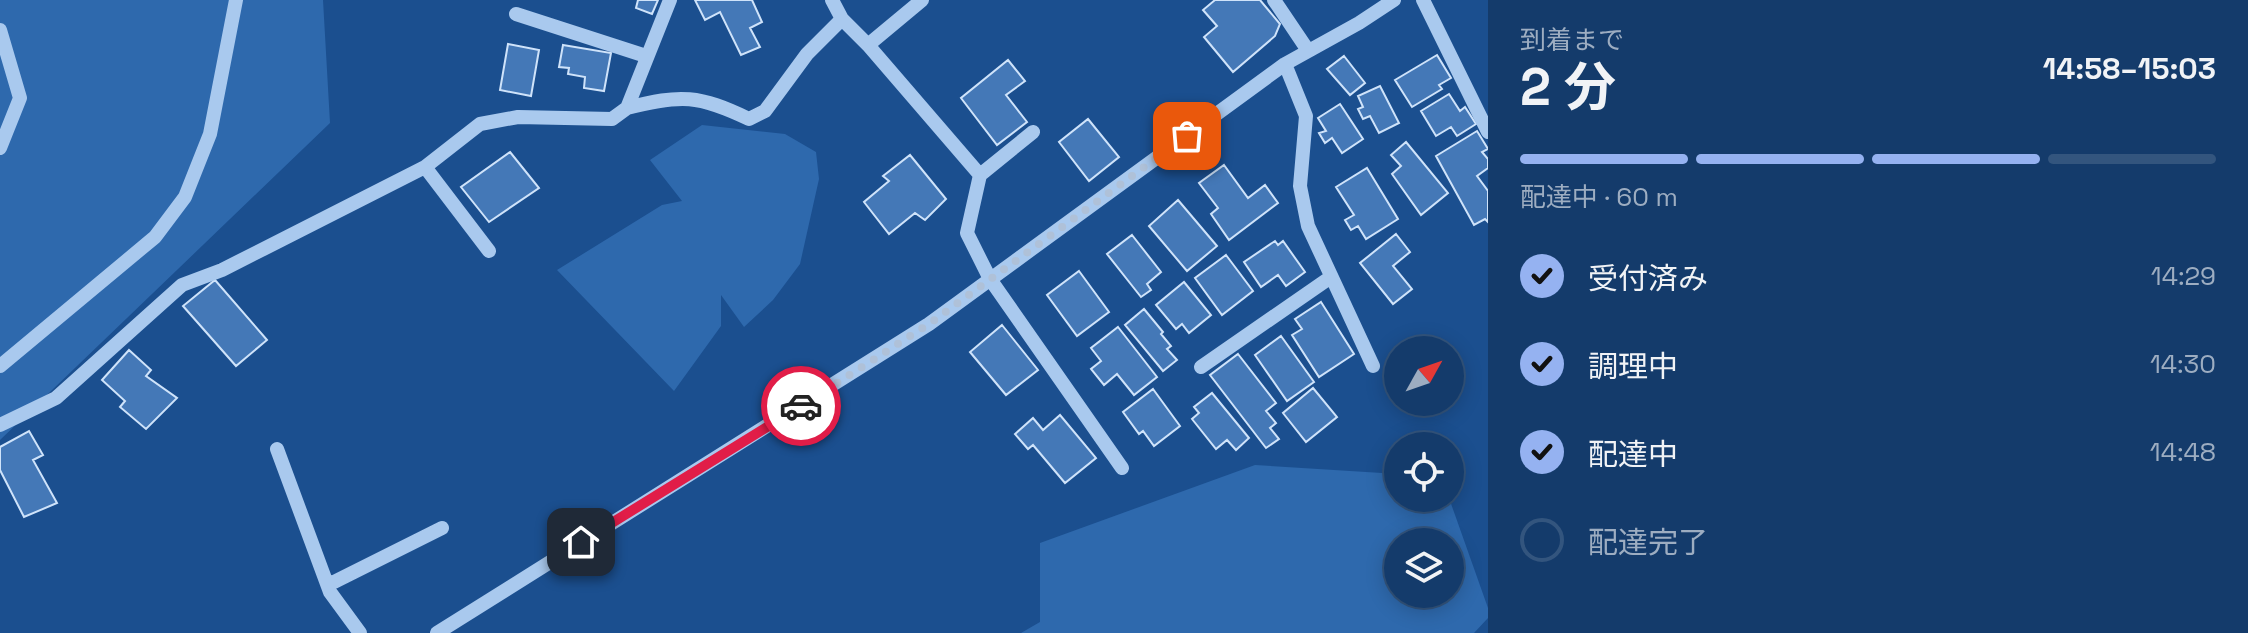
<!DOCTYPE html>
<html lang="ja">
<head>
<meta charset="utf-8">
<style>
  body { margin:0; font-family:"Space Grotesk","Noto Sans JP",sans-serif; background:#214673; color:#f1f3f6; height:100vh; display:flex; flex-direction:column; font-size:30px; white-space:nowrap }
  * { box-sizing:border-box; margin:0 }
  p { font-size:26px; color:#9dadc1 }
  .icon { flex:none; width:44px; height:44px; fill:none; stroke:currentColor; stroke-width:2; stroke-linecap:round; stroke-linejoin:round }
  .map { position:relative; flex:1; overflow:hidden }
  .panel { display:flex; flex-direction:column; background:#143b6b; width:760px }
  .panel>* { flex:none }
  .needle { width:52px; rotate:50deg }
  .fabs { position:absolute; left:1384px; top:336px; display:grid; gap:16px }
  .fabs a { display:grid; place-items:center; width:80px; height:80px; border-radius:50%; background:#143b6b; box-shadow:0 4px 20px #0003,0 0 0 2px #33557e; font-size:40px }
  .pin { position:absolute; display:grid; place-items:center; width:68px; height:68px; color:#fff; margin:-34px; border-radius:16px; box-shadow:0 4px 12px #0006 }
  .courier { position:absolute; display:grid; place-items:center; width:80px; height:80px; margin:-40px; border:6px solid #e11d48; border-radius:50%; background:#fff; color:#222; box-shadow:0 2px 10px #0007 }
  .headline em { font-style:normal; font-weight:700 }
  .headline div { display:flex; flex-direction:column-reverse }
  .headline { display:flex; align-items:center; justify-content:space-between; height:136px; padding:0 32px }
  h1 { font-size:52px; font-weight:700; line-height:60px }
  .bar { display:grid; grid-template-columns:repeat(4,1fr); gap:12px 8px; align-content:center; height:96px; padding:0 32px }
  .bar i { height:10px; border-radius:6px; background:#33557e }
  .bar .active { background:#95b2f1 }
  .bar p { grid-column:span 4 }
  ol { padding:0 32px; list-style:none }
  li { display:flex; align-items:center; gap:24px; height:88px }
  li p { margin-inline-start:auto }
  li .icon { padding:8px; border-radius:50%; background:#95b2f1; color:#111; stroke-width:4 }
  li:last-child { color:#9dadc1 }
  li i { width:44px; height:44px; border:4px solid #33557e; border-radius:50% }
  main { display:flex; flex:1; min-height:0 }
  .map>svg:first-child { display:block }
  .green { fill:#2e69ad; fill-rule:evenodd }
  .building { fill:#4478b7; stroke:#cfe3fa; stroke-width:2 }
  .lines { fill:none; stroke-linecap:round; stroke-linejoin:round }
  .minor { stroke:#a9c9ee; stroke-width:14 }
  .done { stroke:#afc1d8; stroke-width:8; stroke-dasharray:0 14.4 }
  .route { stroke:#e11d48; stroke-width:10 }
</style>
</head>
<body>
<main>
<div class="map">
<svg width="1488" height="633" viewBox="0 0 1488 633">
  <rect width="100%" height="100%" fill="#1b4f8f"/>
  <path class="green" d="M0,0H323L330,123L0,440Z
    M702,125L785,134L816,152L819,179L800,264L773,300L744,327L721,295V326L674,391L557,270L662,205L682,201L650,160Z
    M1255,465L1398,474V498H1449L1488,608V618L1474,633H1021L1040,622V543ZM1450,542V594H1398V542Z"/>
  <path class="building" d="M638,0H658L652,14L636,8Z
    M695,0H752L762,22L750,28L760,47L741,55L720,12L705,20Z
    M1215,0H1260L1280,24L1275,36L1233,72L1204,37L1217,26L1203,10Z
    M508,44L539,50L531,96L500,90Z
    M563,45L611,53L604,91L584,88L585,77L568,74L569,68L559,67Z
    M1437,55L1451,78L1439,85L1442,89L1412,107L1395,80Z
    M1344,56L1365,83L1350,95L1327,69Z
    M1008,60L1025,81L1006,95L1027,122L997,145L961,98Z
    M1380,86L1399,123L1379,133L1370,116L1363,119L1358,109L1363,107L1358,96Z
    M1449,94L1460,111L1465,107L1476,124L1457,136L1451,127L1436,136L1421,111Z
    M1340,104L1363,139L1342,153L1332,138L1325,143L1319,133L1326,131L1318,118Z
    M1088,119L1119,157L1089,181L1059,142Z
    M1477,131L1488,149L1482,152L1488,159V168L1477,176L1488,191V222L1485,219L1474,225L1436,156Z
    M1406,142L1448,193L1421,215L1392,174L1401,166L1391,155Z
    M510,152L539,188L489,222L461,187Z
    M910,155L946,199L925,220L915,213L889,234L864,202L889,181L883,176Z
    M1224,165L1248,198L1265,185L1278,203L1229,240L1211,214L1218,208L1199,183Z
    M1367,168L1398,219L1366,239L1358,226L1351,230L1345,220L1354,215L1336,187Z
    M1178,200L1217,246L1187,271L1149,226Z
    M1396,234L1410,252L1393,266L1412,289L1393,304L1360,263Z
    M1132,235L1161,272L1147,284L1151,290L1141,297L1107,254Z
    M1275,241L1278,245L1283,241L1305,272L1286,286L1278,275L1261,287L1244,262Z
    M1226,255L1253,291L1222,315L1195,278Z
    M1079,271L1109,312L1077,336L1047,295Z
    M215,280L267,340L236,366L183,306Z
    M1184,282L1211,315L1189,333L1182,324L1176,329L1156,305Z
    M1321,302L1354,354L1319,377L1292,335L1302,329L1295,319Z
    M1144,309L1163,332L1161,334L1171,346L1167,349L1177,360L1163,371L1125,325Z
    M1002,325L1038,370L1006,395L970,352Z
    M1118,327L1157,377L1134,395L1117,374L1104,385L1091,369L1101,361L1091,348Z
    M1281,336L1314,382L1287,401L1255,355Z
    M129,350L151,370L146,376L177,398L146,429L120,407L125,401L102,380Z
    M1238,354L1276,403L1266,411L1276,423L1270,428L1279,439L1266,448L1210,375Z
    M1313,388L1337,417L1306,442L1283,413Z
    M1153,389L1180,426L1154,446L1143,431L1139,434L1123,412Z
    M1212,393L1249,438L1236,450L1227,440L1216,449L1192,419L1199,413L1194,407Z
    M1060,415L1096,458L1065,483L1033,445L1028,449L1015,434L1033,418L1043,430Z
    M29,431L43,455L33,460L57,503L24,517L0,470V447Z"/>
  <g class="lines">
    <path class="minor" d="M832,0L842,19L868,45L980,175L967,233L990,279L1122,468
      M1274,0L1307,49
      M1423,0L1488,132
      M516,14L646,56
      M0,30L20,98L0,148
      M868,45L922,0
      M1285,64L1306,116L1300,186L1308,226L1373,366
      M627,108C681,94 699,95 749,119L765,111L807,54L842,19
      M425,167L489,251
      M980,175L1033,132
      M0,366L155,237L185,197L210,134L236,0
      M1201,367L1331,277
      M0,425L56,398L182,285L222,270L425,167L480,124L518,117L612,119L627,108L670,0
      M277,449L330,592L360,633
      M328,585L442,528
      M437,633L929,324L1285,64L1359,23L1394,0"/>
  </g>
  <g class="lines">
    <path class="done" d="M801,406L929,324L1187,136"/>
    <path class="route" d="M581,542L801,406"/>
  </g>
</svg>
<div class="fabs">
<a><svg class="needle" viewBox="-14 -14 28 28"><path d="M0-13l5 13h-10z" fill="#e53935"/><path d="M0 13l5-13h-10z" fill="#9dadc1"/></svg></a>
<a><svg class="icon" aria-label="locate" viewBox="0 0 24 24"><circle cx="12" cy="12" r="6"/><path d="M12 2v4M12 18v4M2 12h4M18 12h4"/></svg></a>
<a><svg class="icon" aria-label="layers" viewBox="0 0 24 24"><path d="M12 4l9 5-9 5-9-5zM3 14l9 5 9-5"/></svg></a>
</div>
<div class="pin" style="left:1187px;top:136px;background:#ea580c"><svg class="icon" aria-label="bag" viewBox="0 0 24 24"><path d="M5 8h14l-1 12H6zM9 8a3 3 0 0 1 6 0"/></svg></div>
<div class="pin" style="left:581px;top:542px;background:#1f2937"><svg class="icon" aria-label="home" viewBox="0 0 24 24"><path d="M3 11l9-7 9 7M6 9v11h12V9"/></svg></div>
<div class="courier" style="left:801px;top:406px"><svg class="icon" aria-label="car" viewBox="0 0 24 24"><path d="M5 17H2v-5l4-1 3-4h7l3 4 3 1v5h-3M9 17h6M6 11h13"/><circle cx="7" cy="17" r="2"/><circle cx="17" cy="17" r="2"/></svg></div>
</div>
<section class="panel">
<div class="headline"><div><h1>2 分</h1><p>到着まで</p></div><em>14:58–15:03</em></div>
<div class="bar"><i class="active"></i><i class="active"></i><i class="active"></i><i></i><p>配達中 · 60 m</p></div>
<ol>
<li><svg class="icon" aria-label="check" viewBox="0 0 24 24"><path d="M5 12l5 5 9-10"/></svg>受付済み<p>14:29</p></li>
<li><svg class="icon" aria-label="check" viewBox="0 0 24 24"><path d="M5 12l5 5 9-10"/></svg>調理中<p>14:30</p></li>
<li><svg class="icon" aria-label="check" viewBox="0 0 24 24"><path d="M5 12l5 5 9-10"/></svg>配達中<p>14:48</p></li>
<li><i></i>配達完了</li>
</ol>
</section>
</main>
</body>
</html>
